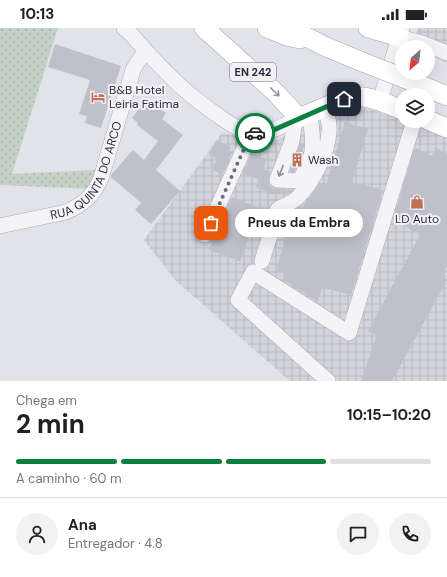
<!DOCTYPE html>
<html lang="pt">
<head>
<meta charset="utf-8">
<style>
  body { margin:0; font-family:"DM Sans",sans-serif; background:#f2f2f2; color:#202124; height:100vh; display:flex; flex-direction:column; font-size:15px; white-space:nowrap }
  * { box-sizing:border-box; margin:0 }
  p { font-size:13px; color:#757577 }
  .icon { flex:none; width:22px; height:22px; fill:none; stroke:currentColor; stroke-width:2; stroke-linecap:round; stroke-linejoin:round }
  .map { position:relative; height:353px; overflow:hidden }
  .panel { display:flex; flex-direction:column; background:#fff; flex:1 }
  .panel>* { flex:none }
  .needle { width:26px; rotate:208deg }
  .controls { position:absolute; left:395px; top:12px; display:grid; gap:8px }
  .controls a { display:grid; place-items:center; width:40px; height:40px; border-radius:50%; background:#fff; box-shadow:0 4px 16px #0002; font-size:20px }
  .pin { position:absolute; display:grid; place-items:center; width:34px; height:34px; color:#fff; margin:-17px; border-radius:8px; box-shadow:0 2px 6px #0006 }
  .courier { position:absolute; display:grid; place-items:center; width:40px; height:40px; margin:-20px; border:3px solid #0b8043; border-radius:50%; background:#fff; color:#222; box-shadow:0 1px 5px #0007 }
  .bubble { position:absolute; height:28px; border-radius:14px; background:#fff; box-shadow:0 4px 16px #0002; font-size:13px; font-weight:700; line-height:28px; text-align:center }
  .headline em { font-style:normal; font-weight:700 }
  .headline div { display:flex; flex-direction:column-reverse }
  .headline { display:flex; align-items:center; justify-content:space-between; height:68px; padding:0 16px }
  h1 { font-size:26px; font-weight:700; line-height:30px }
  .bar { display:grid; grid-template-columns:repeat(4,1fr); gap:6px 4px; align-content:center; height:48px; padding:0 16px }
  .bar i { height:5px; border-radius:3px; background:#e0e0e0 }
  .bar .on { background:#0b8043 }
  .bar p { grid-column:span 4 }
  .line { display:flex; align-items:center; gap:10px; padding:0 16px; border-top:1px solid #e0e0e0 }
  .line div { flex:1 }
  .round { display:grid; place-items:center; flex:none; width:42px; height:42px; border-radius:21px; background:#f2f2f2 }
  .status { display:flex; justify-content:space-between; align-items:center; height:28px; padding:0 20px; background:#fff; direction:ltr }
  .status svg { height:11px; fill:currentColor }
  .map>svg:first-child { display:block }
  .industrial { fill:url(#industrial-grid) }
  .grass { fill:url(#grass-dots) }
  .building { fill:#c0c0cb }
  .lines { fill:none; stroke-linecap:round; stroke-linejoin:round }
  .minor-casing { stroke:#acabb6; stroke-width:16 }
  .major-casing { stroke:#a3a3b3; stroke-width:20 }
  .minor { stroke:#f4f4f7; stroke-width:15 }
  .major { stroke:#fff; stroke-width:19 }
  .major-bridge-casing { stroke:#a3a3b3; stroke-width:20; stroke-linecap:butt }
  .major-bridge { stroke:#fff; stroke-width:19 }
  .oneway { stroke:#96969e }
  .oneway2 { stroke:#90909a }
  .done { stroke:#6c6c7a; stroke-width:4; stroke-dasharray:0 7.2 }
  .route { stroke:#0b8043; stroke-width:5 }
  .labels { text-anchor:middle; stroke-width:4; stroke-linejoin:round; paint-order:stroke }
  .shield { fill:#f1f1f6; stroke:#686775; stroke-width:1 }
  .shield-label { font-size:11px; font-weight:bold; fill:#2d2c3e }
  .poi-label { font-size:12px; fill:#2d2c3e; stroke:#f1f1f6; text-anchor:start }
  .street-label { font-size:12px; fill:#2d2c3e; stroke:#f1f1f6 }
</style>
</head>
<body>
<div class="status"><b>10:13</b><svg viewBox="0 0 49 12"><path d="M0 12V9h3v3zM5 12V6h3v6zM10 12V3h3v9zM15 12V0h3v12zM26 1h20v11H26zM47 4h2v5h-2z"/></svg></div>
<div class="map">
<svg width="447" height="353" viewBox="0 0 447 353">
  <defs>
    <pattern id="industrial-grid" width="8" height="8" patternUnits="userSpaceOnUse"><rect width="8" height="8" fill="#d4d4dd"/><path d="M0 4h8M4 0v8" fill="none" stroke="#b6b6bf"/></pattern>
    <pattern id="grass-dots" width="8" height="8" patternUnits="userSpaceOnUse"><rect width="8" height="8" fill="#c4d1c6"/><path d="M2 2h.1M6 6h.1" fill="none" stroke="#a9b4ab" stroke-width="1.8" stroke-linecap="round"/></pattern>
  </defs>
  <rect width="100%" height="100%" fill="#e2e2e9"/>
  <path class="industrial" d="M418,0H447V35L428,26V19H412Z
    M351,80H366L402,92V93H405L447,110V353H290L175,252L144,212L222,105L263,113L276,112Z"/>
  <path class="grass" d="M0,0H58L12,146L96,142L89,161L0,157Z"/>
  <path class="building" d="M55,16L121,38L101,100L85,95L87,88L79,86L90,52L48,39Z
    M145,73L155,80L156,78L166,85L162,91L183,107L156,142L180,163L151,196L135,182L141,175L111,149V147L133,122L144,132L158,113L137,97L138,95L132,90Z
    M345,94L368,101L352,154L383,162L351,267L322,259L318,274L283,252L284,246L276,243L293,184L301,187L304,176L312,167L320,155L326,157Z
    M216,112L231,119L229,123L232,124L222,147L212,141L217,131L209,127Z
    M300,116L304,117L301,128L294,144H290Z
    M415,120L432,128L436,120L447,126V238L442,248L447,251V252L392,353H361L377,307L368,303L420,207L393,191Z
    M252,125L267,131L263,141L270,144L268,153L269,157L272,160L277,161L292,162L287,166H268L269,164L256,159L259,151L243,146Z
    M232,169L260,180L240,233L209,222Z"/>
  <g class="lines">
    <g class="minor-casing">
      <g id="minor">
        <path d="M124,0C132,6 138,14 145,22C152,30 159,37 166,44C183,62 202,77 223,91C234,99 248,107 262,105C273,104 288,95 299,90"/>
        <path d="M399,9L422,15L447,25"/>
        <path d="M380,73L402,0"/>
        <path d="M295,92L292,113L277,152L300,153C304,143 310,134 312,124C314,112 311,98 310,86"/>
        <path id="s1" d="M0,198L66,184C84,176 94,167 101,150L133,42L137,35L146,23"/>
        <path d="M205,207L251,105"/>
        <path d="M262,233L278,181C284,178 294,174 299,168C313,154 328,124 329,104C330,96 327,87 326,79"/>
        <path d="M328,353L238,272L253,244L349,305L414,93"/>
      </g>
    </g>
    <g class="major-casing">
      <path id="major" d="M204,0L276,65L299,90C308,86 316,83 325,79C337,74 350,67 364,69C377,71 390,77 402,82
        M267,0L287,8L300,11
        M289,0L324,18L365,35
        M368,0L399,9
        M411,53L447,68
        M428,92L447,100"/>
    </g>
    <use href="#minor" class="minor"/>
    <use href="#major" class="major"/>
    <g class="major-bridge-casing">
      <path id="major-bridge" d="M365,35L411,53"/>
    </g>
    <use href="#major-bridge" class="major-bridge"/>
  </g>
  <defs><path id="oneway-shaft" d="M-6 0H5M1.5-3L5.5 0L1.5 3" fill="none" stroke-width="1.6" stroke-linecap="round" stroke-linejoin="round"/></defs>
  <use class="oneway" href="#oneway-shaft" transform="translate(275 64) rotate(44)"/>
  <use class="oneway2" href="#oneway-shaft" transform="translate(281 143) rotate(111)"/>
  <g class="lines">
    <path class="done" d="M211,195L251,105H255"/>
    <path class="route" d="M255,105L262,106L269,104L344,71"/>
  </g>
  <defs>
    <g id="hotel-bare" transform="scale(1.08)"><path d="M-6-4.5h1.5V1H6V5H4.5V3h-9V5H-6ZM-4 0a1.8 1.8 0 1 1 3.6 0ZM.5 0V-2.5h3Q6-2.5 6 0Z" fill="#bf7156" stroke="#f1f1f6" stroke-width="2.5" paint-order="stroke"/></g>
    <g id="building-bare" transform="scale(1.08)"><path d="M-4-6H4V6H1V3H-1V6H-4ZM-2.5-4.3h1.7v1.8h-1.7ZM.8-4.3h1.7v1.8H.8ZM-2.5-1h1.7V.8h-1.7ZM.8-1h1.7V.8H.8Z" fill="#bf7156" stroke="#f1f1f6" stroke-width="2.5" paint-order="stroke"/></g>
    <g id="shop-bare" transform="scale(1.08)"><path d="M-5-2.5h2.3a2.7 3.5 0 0 1 5.4 0H5L5.5 6h-11ZM-1.5-2.5h3a1.5 2.3 0 0 0-3 0Z" fill="#bf7156" stroke="#f1f1f6" stroke-width="2.5" paint-order="stroke"/></g>
  </defs>
  <g fill-rule="evenodd">
    <use href="#hotel-bare" x="98" y="69"/>
    <use href="#building-bare" x="297" y="132"/>
    <use href="#shop-bare" x="417" y="174"/>
  </g>
  <g class="labels">
    <rect class="shield" x="230" y="35" width="46" height="18" rx="3"/>
    <g class="shield-label">
      <text x="253" y="48">EN 242</text>
    </g>
    <g class="poi-label">
      <text x="109" y="66">B&amp;B Hotel<tspan x="109" dy="14">Leiria Fatima</tspan></text>
      <text x="308" y="136">Wash</text>
      <text x="417" y="195" text-anchor="middle">LD Auto</text>
    </g>
    <g class="street-label">
      <text dy="4" stroke="none"><textPath href="#s1" startOffset="114">RUA QUINTA DO ARCO</textPath></text>
    </g>
  </g>
</svg>
<div class="controls">
<a><svg class="needle" viewBox="-14 -14 28 28"><path d="M0-13l5 13h-10z" fill="#e53935"/><path d="M0 13l5-13h-10z" fill="#757577"/></svg></a>
<a><svg class="icon" aria-label="layers" viewBox="0 0 24 24"><path d="M12 4l9 5-9 5-9-5zM3 14l9 5 9-5"/></svg></a>
</div>
<div class="pin" style="left:211px;top:195px;background:#ea580c"><svg class="icon" aria-label="bag" viewBox="0 0 24 24"><path d="M5 8h14l-1 12H6zM9 8a3 3 0 0 1 6 0"/></svg></div>
<div class="pin" style="left:344px;top:71px;background:#1f2937"><svg class="icon" aria-label="home" viewBox="0 0 24 24"><path d="M3 11l9-7 9 7M6 9v11h12V9"/></svg></div>
<div class="courier" style="left:255px;top:105px"><svg class="icon" aria-label="car" viewBox="0 0 24 24"><path d="M5 17H2v-5l4-1 3-4h7l3 4 3 1v5h-3M9 17h6M6 11h13"/><circle cx="7" cy="17" r="2"/><circle cx="17" cy="17" r="2"/></svg></div>
<div class="bubble" style="left:235px;top:181px;width:128px">Pneus da Embra</div>
</div>
<section class="panel">
<div class="headline"><div><h1>2 min</h1><p>Chega em</p></div><em>10:15–10:20</em></div>
<div class="bar"><i class="on"></i><i class="on"></i><i class="on"></i><i></i><p>A caminho · 60 m</p></div>
<div class="line" style="height:72px"><a class="round"><svg class="icon" aria-label="person" viewBox="0 0 24 24"><circle cx="12" cy="8" r="4"/><path d="M4 21q1-7 8-7t8 7"/></svg></a><div><b>Ana</b><p>Entregador · 4.8</p></div><a class="round"><svg class="icon" aria-label="chat" viewBox="0 0 24 24"><path d="M4 5h16v11H9l-5 4z"/></svg></a><a class="round"><svg class="icon" aria-label="phone" viewBox="0 0 24 24"><path d="M5 4h4l2 5-3 2q2 4 5 5l2-3 5 2v4C11 20 4 13 5 4z"/></svg></a></div>
</section>
</body>
</html>
